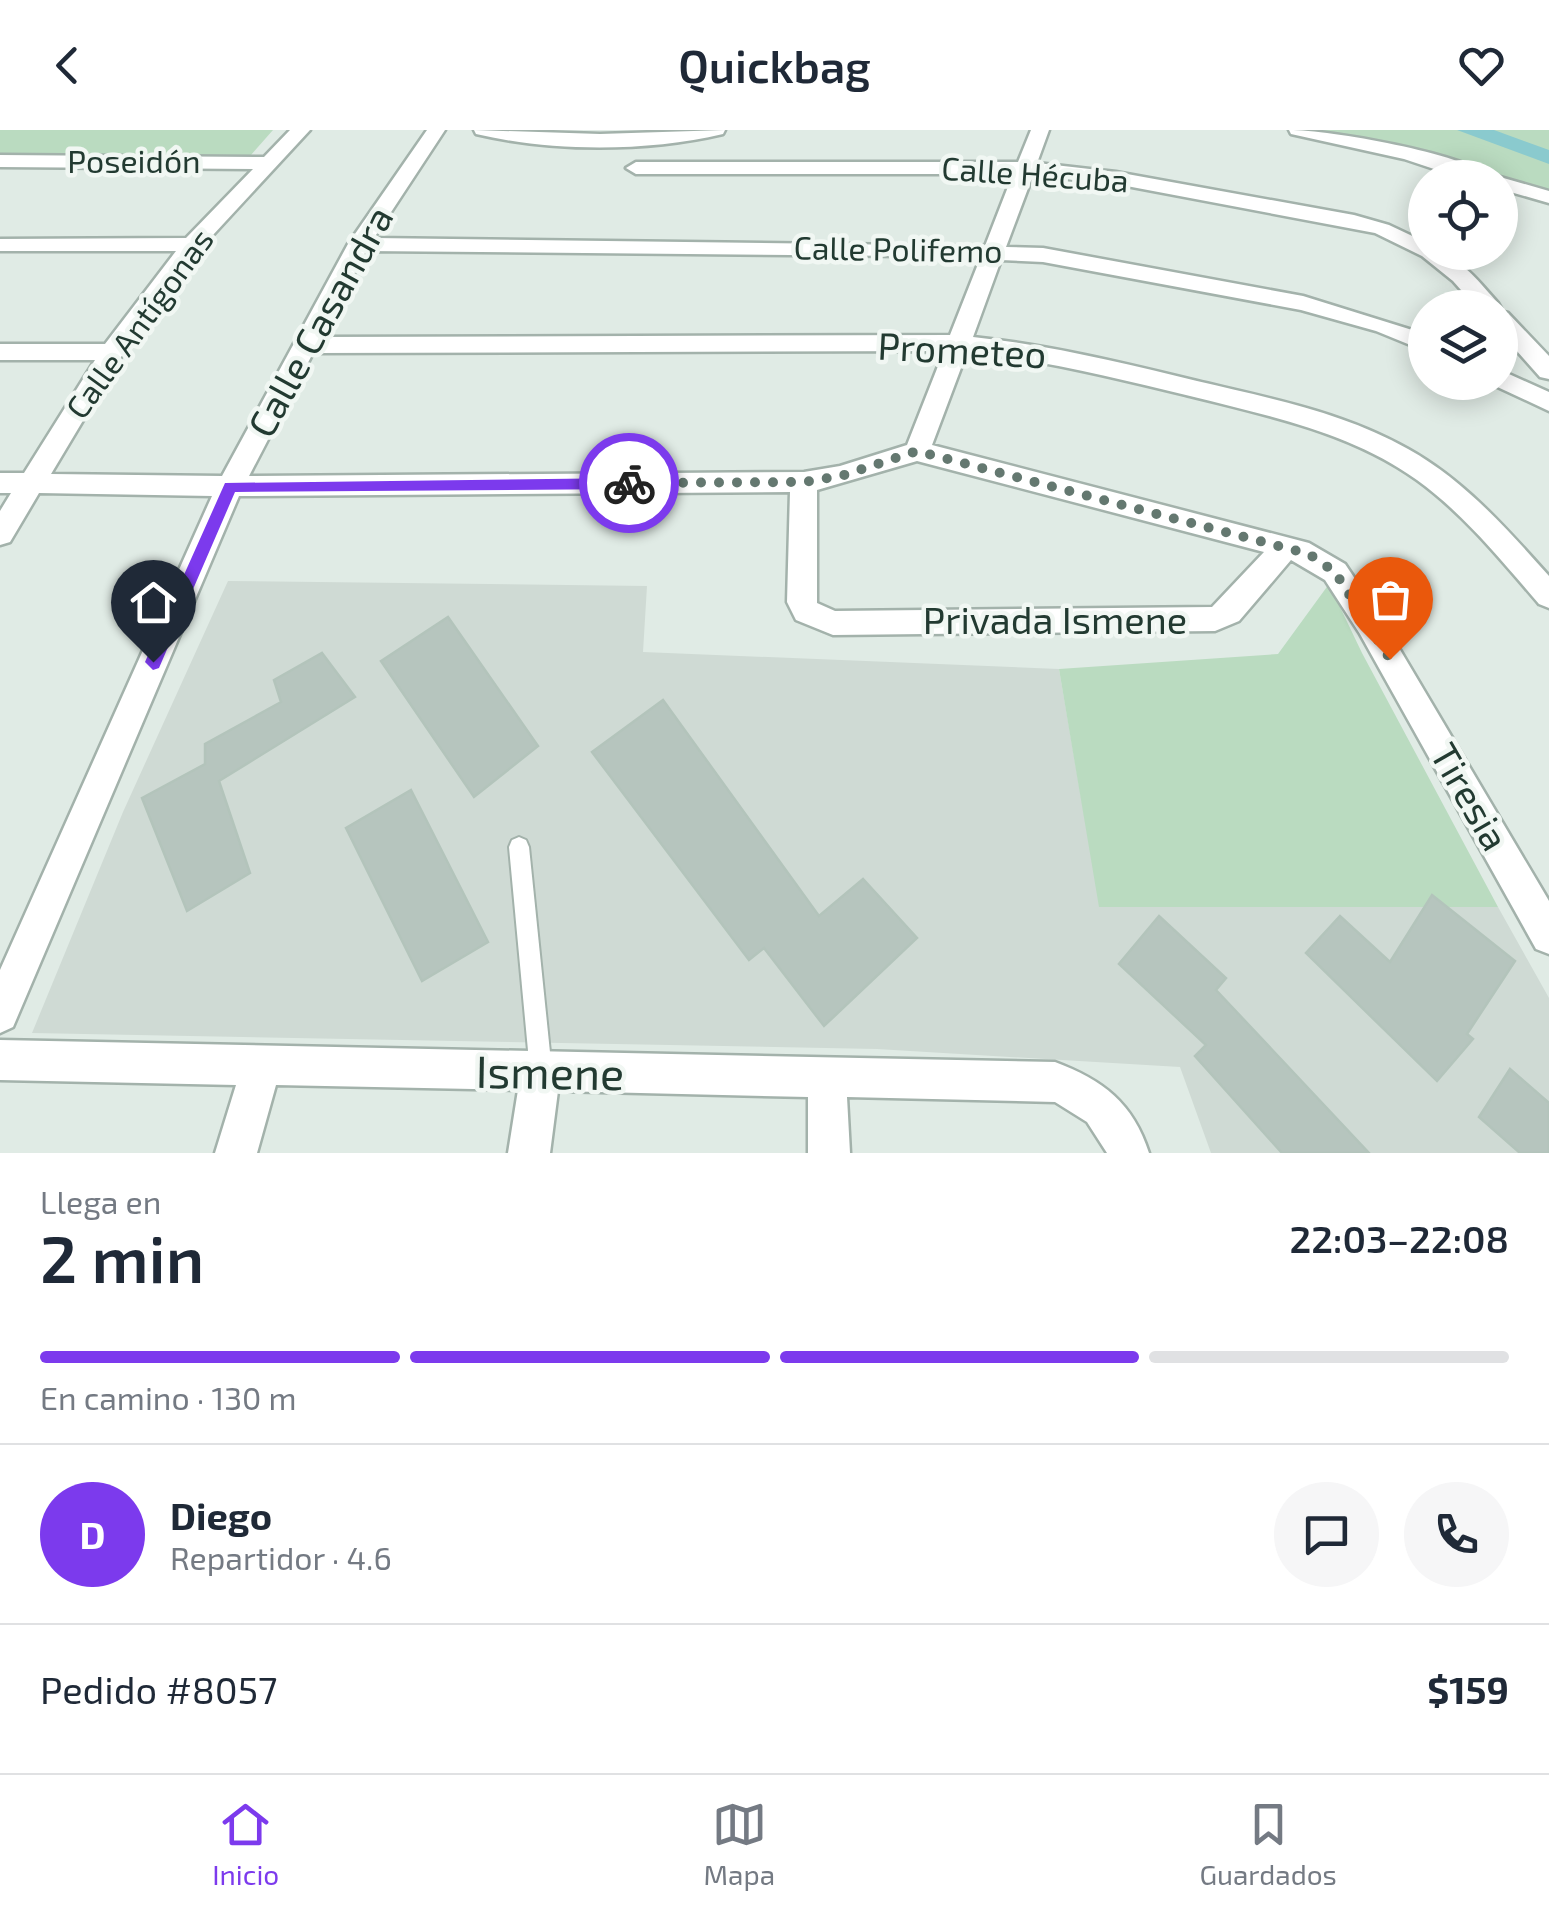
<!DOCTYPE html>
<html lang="es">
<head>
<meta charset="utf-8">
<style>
  body { margin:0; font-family:"Exo 2",sans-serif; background:#f6f6f7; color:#1f2937; height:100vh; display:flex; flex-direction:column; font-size:38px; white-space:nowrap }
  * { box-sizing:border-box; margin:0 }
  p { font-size:32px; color:#747a83 }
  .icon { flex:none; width:55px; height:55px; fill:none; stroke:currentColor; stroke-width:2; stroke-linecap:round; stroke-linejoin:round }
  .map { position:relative; height:1023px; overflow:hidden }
  .side { display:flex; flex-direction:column; background:#fff; flex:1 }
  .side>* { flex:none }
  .controls { position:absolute; left:1408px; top:30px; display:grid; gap:20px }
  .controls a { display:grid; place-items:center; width:110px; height:110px; border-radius:50%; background:#fff; box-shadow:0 5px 25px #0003; font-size:50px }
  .pin { position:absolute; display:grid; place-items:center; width:85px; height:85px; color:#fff; margin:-102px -42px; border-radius:50% 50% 50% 0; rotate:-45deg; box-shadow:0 0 10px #0007 }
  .pin .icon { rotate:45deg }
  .courier { position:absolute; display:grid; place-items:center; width:100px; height:100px; margin:-50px; border:8px solid #7c3aed; border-radius:50%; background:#fff; color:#222; box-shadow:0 2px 12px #0007 }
  .summary em { font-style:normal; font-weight:600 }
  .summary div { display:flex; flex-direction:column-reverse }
  .summary { display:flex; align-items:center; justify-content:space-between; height:170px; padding:0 40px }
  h1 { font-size:65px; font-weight:600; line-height:75px }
  .bar { display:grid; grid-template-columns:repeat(4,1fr); gap:15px 10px; align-content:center; height:120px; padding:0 40px }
  .bar i { height:12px; border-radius:8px; background:#e0e1e3 }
  .bar .on { background:#7c3aed }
  .bar p { grid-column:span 4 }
  .line { display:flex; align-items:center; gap:25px; padding:0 40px; border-top:2px solid #e0e1e3 }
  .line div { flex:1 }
  .round { display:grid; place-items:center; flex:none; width:105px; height:105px; border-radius:52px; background:#f6f6f7 }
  header { display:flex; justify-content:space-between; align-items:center; height:130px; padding:0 40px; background:#fff; font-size:45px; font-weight:600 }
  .dock { display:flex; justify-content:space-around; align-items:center; height:140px; border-top:2px solid #e0e1e3; background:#fff; font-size:28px; color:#747a83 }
  .dock a { display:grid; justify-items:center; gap:5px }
  .dock .on { color:#7c3aed }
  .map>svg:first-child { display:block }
  .built { fill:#cfdad4 }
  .green { fill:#badbc0 }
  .water { fill:#8acace }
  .building { fill:#b6c5be; stroke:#b3c4bb; stroke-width:2.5 }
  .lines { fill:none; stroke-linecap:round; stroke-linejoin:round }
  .service-casing { stroke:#a3b2ab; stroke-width:4 }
  .minor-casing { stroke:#a3b2ab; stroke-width:5 }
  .tertiary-casing { stroke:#a3b2ab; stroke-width:5 }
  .service { fill:#fff; fill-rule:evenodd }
  .minor { fill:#fff; fill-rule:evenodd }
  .tertiary { fill:#fff; fill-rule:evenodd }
  .route { fill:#7c3aed }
  .done { stroke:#647870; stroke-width:10; stroke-dasharray:0 18 }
  .labels { text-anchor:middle; stroke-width:9; stroke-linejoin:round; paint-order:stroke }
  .far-street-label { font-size:32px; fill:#223a31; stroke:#f1f7f3 }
  .street-label { font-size:38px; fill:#223a31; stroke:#f1f7f3 }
  .near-street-label { font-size:45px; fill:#223a31; stroke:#f1f7f3 }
</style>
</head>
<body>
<header><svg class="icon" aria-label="back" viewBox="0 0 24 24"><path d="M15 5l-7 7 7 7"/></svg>Quickbag<svg class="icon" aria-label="heart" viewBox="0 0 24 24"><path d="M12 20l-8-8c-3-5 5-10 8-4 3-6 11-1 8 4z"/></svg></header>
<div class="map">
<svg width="1549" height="1023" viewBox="0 0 1549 1023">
  <rect width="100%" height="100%" fill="#e0ebe5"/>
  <path class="built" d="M228,451L647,456L643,522L1059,539L1100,777H1498L1549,868V1023H1211L1180,937L877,919L32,903L123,682Z"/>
  <path class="green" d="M0,0H273L251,25L0,24Z
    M1298,0H1549V63L1361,12Z
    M1329,454L1362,523L1498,777H1099L1059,539L1278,524Z"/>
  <path class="water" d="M1457,0H1494L1549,20V34Z"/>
  <path class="building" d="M448,487L538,616L474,667L381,531Z
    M322,523L355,567L219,651L250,743L187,781L142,668L205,634V614L281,572L274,550Z
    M663,570L819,786L863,749L917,808L824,896L764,818L749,830L592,622Z
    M411,660L488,812L422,851L346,698Z
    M1432,765L1515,831L1467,904L1473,909L1437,951L1306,823L1340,786L1390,832Z
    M1159,786L1226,848L1216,860L1369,1023H1282L1195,926L1206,915L1119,834Z
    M1510,939L1549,973V1023H1520L1479,987Z"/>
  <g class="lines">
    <g class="service-casing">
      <path id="service" d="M519,707L526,710L529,717L552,942L549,950L541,953L533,950L530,942L509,717L512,710Z"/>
    </g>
    <g class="minor-casing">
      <path id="minor" d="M290,0H310L200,119L121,227L51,344L222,346L348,114L427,0H445L374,108L985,116L1013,44H636L626,38L636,32H1018L1031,0H1049L1037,33L1116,42L1354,85L1389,95L1425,112V122C1458,122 1477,150 1498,173L1501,178L1500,180L1477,178L1453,151L1422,126L1375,103L1116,54L1033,45L1006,117L1043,118L1303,166L1425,204V221L1376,201L1301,180L1043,132L1001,130L973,207C1049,215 1123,233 1197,251C1269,268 1343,282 1408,319C1464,350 1507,399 1549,446V478L1539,474C1501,430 1464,384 1417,350C1350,302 1269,286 1190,266C1116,248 1043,230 967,222L932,315L1309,413L1345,434L1380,486L1549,771V824L1536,819L1360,504L1325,450L1291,430L1239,491L1215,501L833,505L796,490L787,472L790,362L239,366L13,897L0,903V840L212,366L39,363L10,412L0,415V381L11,363H0V343H24L95,230H0V214H105L176,121H0V109L186,108L253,39L0,37V25L264,27ZM366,121L908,126L980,129L950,205L321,207ZM944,221L907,315L840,336L804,342L249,346L313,223ZM917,331L1264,422L1212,477L835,481L817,473V360Z
        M1500,181L1508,183L1549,226V249L1540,247L1500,202Z
        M1500,240L1549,262V281L1491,254L1500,252Z
        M0,910L1055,932C1103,950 1133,973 1149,1023H1107L1087,992L1055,972L847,967L850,1023H808V967L558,961L550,1023H508L518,960L276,955L257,1023H215L236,955L0,950Z"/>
    </g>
    <g class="tertiary-casing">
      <path id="tertiary" d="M474,0L600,4L725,0L723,4C646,22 553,22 476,4Z
        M1289,0C1330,0 1463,23 1493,48H1461L1404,29L1291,4Z
        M1500,47L1549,61V73L1500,59Z"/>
    </g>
    <use href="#service" class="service"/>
    <use href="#minor" class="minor"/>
    <use href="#tertiary" class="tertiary"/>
  </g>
  <path class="route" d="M629,348L637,353L629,359L235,362L159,538L153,540L145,532L225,353Z"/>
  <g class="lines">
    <path class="done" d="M629,353L804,352L841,346L917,321L1309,424L1335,442L1390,529"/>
  </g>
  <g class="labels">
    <g class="far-street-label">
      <text x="134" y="43">Poseidón</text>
      <text transform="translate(1035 45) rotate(4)" y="11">Calle Hécuba</text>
      <text transform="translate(898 120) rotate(1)" y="11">Calle Polifemo</text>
      <text transform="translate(140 194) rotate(-54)" y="11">Calle Antígonas</text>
    </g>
    <g class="street-label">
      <text transform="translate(321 192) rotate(-61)" y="13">Calle Casandra</text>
      <text transform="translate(962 221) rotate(3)" y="13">Prometeo</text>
      <text x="1055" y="504">Privada Ismene</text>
      <text transform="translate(1469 667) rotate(60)" y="13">Tiresia</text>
    </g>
    <g class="near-street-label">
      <text transform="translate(550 943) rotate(1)" y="16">Ismene</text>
    </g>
  </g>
</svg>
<div class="controls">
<a><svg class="icon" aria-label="locate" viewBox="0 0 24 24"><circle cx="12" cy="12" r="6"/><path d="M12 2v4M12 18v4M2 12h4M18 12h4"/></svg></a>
<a><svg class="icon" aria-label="layers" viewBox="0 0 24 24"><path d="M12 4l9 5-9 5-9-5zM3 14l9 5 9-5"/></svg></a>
</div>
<div class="pin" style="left:1390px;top:529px;background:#ea580c"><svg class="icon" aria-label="bag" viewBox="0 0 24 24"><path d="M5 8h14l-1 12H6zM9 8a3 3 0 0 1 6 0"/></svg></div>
<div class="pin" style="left:153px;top:532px;background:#1f2937"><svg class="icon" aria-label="home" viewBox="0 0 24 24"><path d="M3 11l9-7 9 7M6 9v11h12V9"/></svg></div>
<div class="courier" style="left:629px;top:353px"><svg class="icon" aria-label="bike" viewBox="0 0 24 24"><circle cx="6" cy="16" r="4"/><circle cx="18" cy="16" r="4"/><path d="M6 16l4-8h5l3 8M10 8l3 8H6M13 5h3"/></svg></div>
</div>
<section class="side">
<div class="summary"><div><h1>2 min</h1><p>Llega en</p></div><em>22:03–22:08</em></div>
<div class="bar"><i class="on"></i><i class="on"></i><i class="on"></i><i></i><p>En camino · 130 m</p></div>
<div class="line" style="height:180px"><b class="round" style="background:#7c3aed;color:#fff">D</b><div><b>Diego</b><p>Repartidor · 4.6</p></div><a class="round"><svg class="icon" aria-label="chat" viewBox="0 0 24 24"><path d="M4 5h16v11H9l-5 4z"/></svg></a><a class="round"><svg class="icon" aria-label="phone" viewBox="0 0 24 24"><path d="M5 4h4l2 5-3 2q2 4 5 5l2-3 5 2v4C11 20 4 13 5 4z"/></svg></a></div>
<div class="line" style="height:130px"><div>Pedido #8057</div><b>$159</b></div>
</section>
<nav class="dock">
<a class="on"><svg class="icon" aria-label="home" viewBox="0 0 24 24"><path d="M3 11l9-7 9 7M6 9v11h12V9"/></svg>Inicio</a>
<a><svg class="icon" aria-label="map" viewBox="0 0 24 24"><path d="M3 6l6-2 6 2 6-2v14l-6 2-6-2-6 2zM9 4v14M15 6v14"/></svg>Mapa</a>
<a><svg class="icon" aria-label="saved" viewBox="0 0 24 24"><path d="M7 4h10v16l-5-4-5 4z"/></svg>Guardados</a>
</nav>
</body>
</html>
